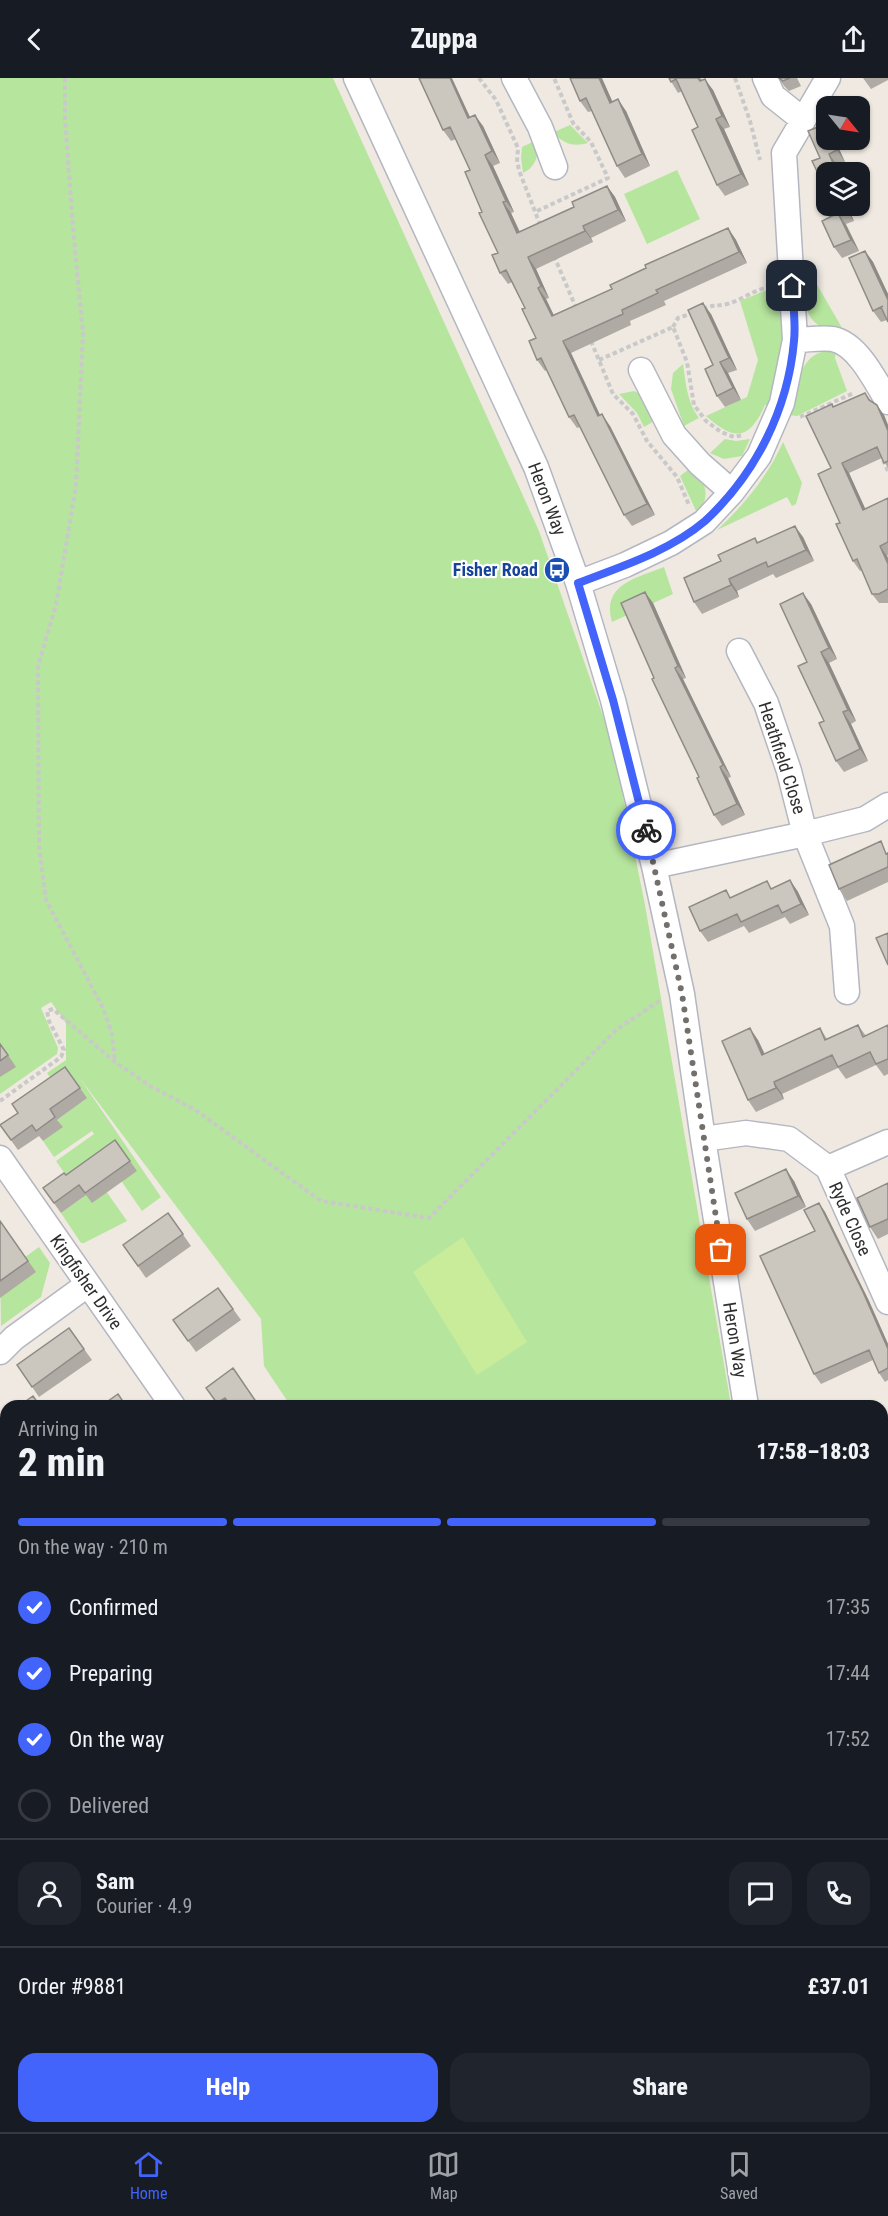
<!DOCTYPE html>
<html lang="en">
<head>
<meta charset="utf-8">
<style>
  body { margin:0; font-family:"Roboto Condensed",sans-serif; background:#20242c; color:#f1f3f6; height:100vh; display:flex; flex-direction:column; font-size:22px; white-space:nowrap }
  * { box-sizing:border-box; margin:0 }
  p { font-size:20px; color:#9ea1a6 }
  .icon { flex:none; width:33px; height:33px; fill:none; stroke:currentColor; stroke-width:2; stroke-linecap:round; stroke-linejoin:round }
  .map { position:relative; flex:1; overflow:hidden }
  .drawer { position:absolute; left:0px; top:1322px; width:888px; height:734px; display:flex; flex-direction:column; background:#171b24; border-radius:18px 18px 0 0; box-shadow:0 2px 4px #0004 }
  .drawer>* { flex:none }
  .needle { width:39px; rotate:120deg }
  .fabs { position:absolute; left:816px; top:18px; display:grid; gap:12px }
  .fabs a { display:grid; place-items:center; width:54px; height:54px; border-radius:12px; background:#171b24; box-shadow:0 2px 4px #0004; font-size:30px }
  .pin { position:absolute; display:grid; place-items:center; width:51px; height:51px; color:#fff; margin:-26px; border-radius:12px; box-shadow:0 3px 9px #0006 }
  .courier { position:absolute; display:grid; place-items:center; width:60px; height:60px; margin:-30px; border:4px solid #4264fb; border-radius:50%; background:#fff; color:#222; box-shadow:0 2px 8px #0007 }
  .headline em { font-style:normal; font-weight:800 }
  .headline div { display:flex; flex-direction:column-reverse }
  .headline { display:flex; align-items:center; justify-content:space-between; height:102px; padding:0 18px }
  h1 { font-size:39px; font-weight:800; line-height:45px }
  .bar { display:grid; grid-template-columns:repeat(4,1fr); gap:9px 6px; align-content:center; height:72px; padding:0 18px }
  .bar i { height:8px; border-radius:4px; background:#363941 }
  .bar .on { background:#4264fb }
  .bar p { grid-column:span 4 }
  .line { display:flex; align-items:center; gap:15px; padding:0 18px; border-top:2px solid #363941 }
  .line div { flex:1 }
  .round { display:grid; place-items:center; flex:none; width:63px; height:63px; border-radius:18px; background:#20242c }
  ol { padding:0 18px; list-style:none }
  li { display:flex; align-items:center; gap:18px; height:66px }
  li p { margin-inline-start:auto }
  li .icon { padding:6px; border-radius:50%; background:#4264fb; color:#fff; stroke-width:4 }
  li:last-child { color:#9ea1a6 }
  li i { width:33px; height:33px; border:3px solid #363941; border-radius:50% }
  .action { display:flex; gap:12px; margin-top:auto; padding:12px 18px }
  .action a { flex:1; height:69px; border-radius:18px; background:#4264fb; color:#fff; font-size:24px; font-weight:800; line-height:69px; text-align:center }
  .action a+a { background:#20242c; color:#f1f3f6 }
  header { display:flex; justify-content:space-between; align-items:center; height:78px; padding:0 18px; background:#171b24; font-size:27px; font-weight:800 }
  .menu { display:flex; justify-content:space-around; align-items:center; height:84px; border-top:2px solid #363941; background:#171b24; font-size:16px; color:#9ea1a6 }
  .menu a { display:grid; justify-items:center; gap:3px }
  .menu .on { color:#4264fb }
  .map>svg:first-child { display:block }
  .green { fill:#b6e59e }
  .pitch { fill:#c9ec9a }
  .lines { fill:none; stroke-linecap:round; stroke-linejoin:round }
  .minor-casing { stroke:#b4b7c1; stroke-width:27 }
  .path { stroke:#c9c9c9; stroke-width:4; stroke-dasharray:4.5 3; stroke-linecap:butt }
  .minor { stroke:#fff; stroke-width:24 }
  .wall { fill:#afaba4 }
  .shaded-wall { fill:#8e8b86 }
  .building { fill:#cbc7bf; stroke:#8e8b86; stroke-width:1.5 }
  .done { stroke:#726f6d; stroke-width:6; stroke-dasharray:0 10.8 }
  .route { stroke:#4264fb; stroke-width:8 }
  .labels { text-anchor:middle; stroke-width:4.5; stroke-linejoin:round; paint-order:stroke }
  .street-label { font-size:18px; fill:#2e2e2e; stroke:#fff }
  .transit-label { font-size:18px; font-weight:bold; fill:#164399; stroke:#fff; text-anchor:end }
</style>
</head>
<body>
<header><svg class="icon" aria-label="back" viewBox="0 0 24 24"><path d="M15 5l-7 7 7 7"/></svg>Zuppa<svg class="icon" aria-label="share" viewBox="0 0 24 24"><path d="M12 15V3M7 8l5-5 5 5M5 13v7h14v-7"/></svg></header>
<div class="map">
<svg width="888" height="2054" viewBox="0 0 888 2054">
  <rect width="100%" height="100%" fill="#efe9e1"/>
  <path class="green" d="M0,0H333L539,453L612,664L645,827L731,1327H290L264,1288L261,1241L79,999L161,1119L142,1133L122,1104L92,1093L127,1143L84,1165H81L61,1135L82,1120L56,1083L94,1056L92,1053L54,1079L43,1063L62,1049L57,1042L72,1031L47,995L66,982V945L51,924L41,930L58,970L57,976L0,1016Z
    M570,47L588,65C574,69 562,66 554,54Z
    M537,62C540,75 536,89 523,95L521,80L522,69Z
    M677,92L700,141L647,166L624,116Z
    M812,198L845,255C808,250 806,238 803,203Z
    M786,212L787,238L772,329L765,327C749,363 734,363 706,338L747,319L758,282L740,223L764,213Z
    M826,273H836L835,280L847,313L797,338L788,337C795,315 798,277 826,273Z
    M683,286C686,306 687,324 699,340L684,348L671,311L673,295Z
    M634,313L643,317L659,340L644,349L637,335L619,316Z
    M725,361L736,363L750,361L742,378L724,381L710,375Z
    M783,364L802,405L796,426L792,428L787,419L717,452C745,426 768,398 783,364Z
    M693,388C705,403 712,419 697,435L680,398Z
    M664,489L673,516L612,544C601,506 637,500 664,489Z
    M39,1169L50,1185L41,1219L1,1248L0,1186L6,1193Z
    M0,1404L6,1405V1505L0,1496Z
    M0,1666L6,1677V1706L0,1699Z
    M882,2048L885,2054H697L703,2049Z
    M444,2049H509L513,2054H447Z
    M575,2049H626L621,2054H565Z"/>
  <path class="pitch" d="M463,1159L527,1264L477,1297L413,1194Z"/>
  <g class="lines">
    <g class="minor-casing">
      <path id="minor" d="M356,0L536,389L578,505L613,622L654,788L682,916L703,1061L746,1328
        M514,0L540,49L555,89
        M765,0L773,18L802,41
        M795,262C807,262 821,259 833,261C858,266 876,304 888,324
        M641,292L674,357L700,386L732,414
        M578,505L625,487L671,465L704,444L732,414L759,378L782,325L795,262L784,75L828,0
        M739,573L766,625L789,693L805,756L842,848L847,914
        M654,788L805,756L865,741L888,727
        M703,1061L746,1055L789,1061L828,1090L888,1224
        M0,1080L173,1328
        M828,1090L888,1064
        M0,1274L14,1260L87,1207
        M0,1515L6,1523
        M882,1645L888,1652
        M0,1727L6,1735
        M0,1768L6,1762
        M0,1994L6,1989
        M882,2018L888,2024
        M289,2049L294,2054
        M675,2054L681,2049"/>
    </g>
    <path class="path" d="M65,0V42L73,150L83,256L76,407L56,527L38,588L39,768L46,822L103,930L112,956L115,984
      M479,0L496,22L518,70L517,84L520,95L541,149
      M735,0L750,43L760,82
      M537,133L608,100L591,64L573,45L554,0
      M554,178L577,232
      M703,231C711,227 718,228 727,226C743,222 755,210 772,209
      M673,249L678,240L693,235
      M591,263L613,316L633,336L647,363L677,399L689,427
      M599,282L673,249L687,284L694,327L706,343L721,354L734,359L743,357
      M800,339L854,315
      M883,382L888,393
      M0,1023L61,979L64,972L49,943L47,933L53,931L115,984L150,1008L194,1031L321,1123L429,1140L616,952L661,922
      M0,1411L6,1412
      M644,2049V2054
      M565,2054L575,2049
      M630,2054L639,2052V2054"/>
    <use href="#minor" class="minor"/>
  </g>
  <path class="wall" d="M570,0L612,24L626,33L650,88L625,100L617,88L592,33L588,34L580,23Z
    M669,0H701L702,2L713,12L730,49L724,51L749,107L725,118L717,107L698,49L682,13L678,15Z
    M778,0H797L801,8L789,13L785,9Z
    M863,0H888V2L871,11Z
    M470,39L483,48L500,85L493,88L514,134L511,135L520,154L574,129L607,108L615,119L626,143L591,160L593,164L536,191L549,220L546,221L554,238L612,211L646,190L728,150L736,162L747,185L664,223L666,227L630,243L631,247L571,275L600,337L610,348L655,437L632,448L624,437L580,349L577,350L569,339L547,292L545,293L537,282L536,260L525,230L512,204L508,206L500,195L498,175L482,134L470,92L456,61L451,63L443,52Z
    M825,46L826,48V62H835L845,84L837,87L840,94H826V128H847L854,143L846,146L859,173L842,180L834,169L822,143L830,139L818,113L825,110L812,83L820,80L808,53Z
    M865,173L873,184L888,216V244L887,242L881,244L873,233Z
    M711,236L737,292L728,295L741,322L725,329L717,318L713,287Z
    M865,315L871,323L884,337L888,347V390L882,380L849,395L865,431L888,420V477L887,478L888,480V525H879L872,516L862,492L860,493L853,483L840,445L832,326L834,329Z
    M803,459L814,483L776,500L773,496L737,513L739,519L702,536L694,524L721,483L755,460L758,464Z
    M653,525L686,600L683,601L731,699L728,700L745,737L722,748L714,737L699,699L654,600Z
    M811,526L837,581L829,585L856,643L851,646L868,683L844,694L836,683L807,584Z
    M888,774V804L847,823L839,811Z
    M790,802L798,814L809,837L790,846L785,839L749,855L744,848L708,864L700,853L732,819L773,810Z
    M858,947L866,958L888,947V996L884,998L876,987L846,1001L838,990L782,1016L784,1021L756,1034L748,1022L758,962L765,976L820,950L827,961Z
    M0,965L16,989L0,999Z
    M65,989L87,1020L57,1042L63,1049L43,1063L39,1058L18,1072L0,1047L18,1035Z
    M115,1062L137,1093L92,1125L86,1117L61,1135L43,1110L66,1097Z
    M794,1103L806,1129L755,1153L747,1141Z
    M888,1105V1156L878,1161L870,1149Z
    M819,1125L825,1134L869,1223L888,1266V1302L885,1304L879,1295L873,1282L821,1306L814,1296L815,1153Z
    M168,1135L191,1168L146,1200L123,1167Z
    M0,1143L36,1194L0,1220Z
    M218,1210L241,1242L196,1274L173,1242Z
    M69,1250L92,1282L39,1319L17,1287Z
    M206,1310L259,1328H218Z
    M888,1337V1386L882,1388V1340Z
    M882,1489L888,1501L882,1504Z
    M6,1825V1883L0,1876V1829Z
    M179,2049H206L210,2054H186L183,2049L180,2051Z"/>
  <path class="shaded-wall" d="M450,0H452L476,52L468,40Z
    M599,0H602L618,36L610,25Z
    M705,1L713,12L730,49L722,38Z
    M618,21L626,33L650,88L642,76Z
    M475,37L483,48L500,85L492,73Z
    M716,41L724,51L749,107L741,96Z
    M832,62H835L845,84L837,72Z
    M829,76L837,87L840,94H837Z
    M485,77L493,88L514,134L506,123Z
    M607,108L615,119L626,143L618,132Z
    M503,124L511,135L525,166L517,155Z
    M844,128H847L854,143L846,132Z
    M838,135L846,147L859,173L851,162Z
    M583,148L591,160L593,164L585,153Z
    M728,150L736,162L747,185L739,174Z
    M865,173L873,184L888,216V222Z
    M528,179L536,191L549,220L541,208Z
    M538,210L546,221L560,250L552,238Z
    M703,225L711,236L737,292L729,280Z
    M563,263L571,275L606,350L598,338Z
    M720,284L728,295L741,322L733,310Z
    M877,327L884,337L888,347V353Z
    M602,336L610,348L655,437L647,426Z
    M842,385L849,395L870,441L863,432Z
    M795,448L803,459L814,483L806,472Z
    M880,468L887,478L888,480V486Z
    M729,501L737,513L739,519L731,507Z
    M645,514L653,525L686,600L678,588Z
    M803,515L811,526L837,581L829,570Z
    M821,574L829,585L856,643L848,632Z
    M675,590L683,601L731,699L723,687Z
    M843,634L851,646L868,683L860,671Z
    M720,689L728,700L745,737L737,726Z
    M790,802L798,814L809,837L801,826Z
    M750,950L758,962L770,989L762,977Z
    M774,1004L782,1016L784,1021L776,1010Z
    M786,1091L794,1103L806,1129L798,1118Z
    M819,1125L825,1134L869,1223L888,1266V1271Z
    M882,1489L888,1501L882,1493Z
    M882,1765L888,1779V1785L882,1772Z"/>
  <path class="building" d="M419,0H450L468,40L475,37L492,73L485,77L506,123L503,124L517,155L574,129L572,124L607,108L618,132L583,148L585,153L528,179L541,208L538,210L552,238L612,211L610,207L646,190L645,187L728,150L739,174L656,212L658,215L622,232L623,236L563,263L598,338L602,336L647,426L624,437L574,337L569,339L541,280L537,282L529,263L536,260L522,231L525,230L506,192L500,195L492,177L498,175L479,135L482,134L465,94L470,92L450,49L443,52Z
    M570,0H599L610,25L618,21L642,76L617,88L586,20L580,23Z
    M669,0H698L700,3L705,1L722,38L716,41L741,96L717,107L692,52L698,49L676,1L671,4Z
    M779,0H790L783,3Z
    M825,46L826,50V62H832L837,72L829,76L837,94H826V109L825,110L812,83L820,80L808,53Z
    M826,109V128H844L846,132L830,139L818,113Z
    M838,135L851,162L834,169L822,143Z
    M865,173L888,222V244L881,229L883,228L873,233L849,180Z
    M703,225L729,280L720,284L733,310L717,318L705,291L713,287L688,232Z
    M865,315L869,322L877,327L888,353V383L884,385L877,369L842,385L863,432L888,420V464L880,468L888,486V511L879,516H872L857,481L853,483L836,446L840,445L818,396L831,390L806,338L832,326L833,329Z
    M795,448L806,472L768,489L766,484L729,501L731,507L694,524L684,500L721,483L718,477L755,460L757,465Z
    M645,514L678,588L675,590L723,687L720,689L737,726L714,737L697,700L699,699L652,601L654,600L621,525Z
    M803,515L829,570L821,574L848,632L843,634L860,671L836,683L819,645L824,643L798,588L807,584L780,526Z
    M881,763L886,776L888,775V789L839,811L829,787Z
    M790,802L801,826L782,835L778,827L741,844L737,836L700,853L689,829L726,812L730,820L767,803L771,811Z
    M888,855V887L876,860Z
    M858,947L863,959L888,947V981L876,986L870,974L838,989L832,977L774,1004L776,1010L748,1022L722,963L750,950L762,977L820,950L825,962Z
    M0,966L8,977L0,983Z
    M65,989L80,1010L50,1031L55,1039L36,1053L32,1047L11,1062L0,1047L18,1035L12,1026Z
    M115,1062L130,1083L85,1115L79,1107L54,1125L43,1110L64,1095L66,1097Z
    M786,1091L798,1118L747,1141L735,1115Z
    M888,1105V1141L870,1149L857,1120Z
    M819,1125L863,1214L888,1271V1290L879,1295L869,1272L814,1296L760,1178L815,1153L804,1132Z
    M168,1135L183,1156L138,1188L123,1167Z
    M0,1143L28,1183L0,1203Z
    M218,1210L233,1231L188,1263L173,1242Z
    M69,1250L84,1271L32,1309L17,1287Z
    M233,1290L259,1328H231L225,1320L217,1325L206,1310Z
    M118,1316L126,1328H101Z
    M33,1318L40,1328H19Z
    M6,1337V1369L3,1371L0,1366V1341Z
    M888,1337V1371L882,1373V1340Z
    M0,1565L3,1569L6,1567V1611L0,1602Z
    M882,1772L888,1785V1787L882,1790Z
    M888,1787V1813L882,1799V1790Z
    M6,1825V1867L0,1872V1829Z
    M0,1908L6,1916V1950L0,1943Z
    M6,1991V2010L0,2003V1995Z
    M28,2049H49L53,2054H30L27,2050Z
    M184,2049H206L207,2050L202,2054H188Z
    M219,2049L223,2054H213Z"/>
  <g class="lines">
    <path class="done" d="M646,752L682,916L721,1172"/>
    <path class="route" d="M646,752L613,622L578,505C620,489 670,473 705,443C756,396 788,331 794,263C796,245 793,225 792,208"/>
  </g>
  <defs>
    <g id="bus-disc" transform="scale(1.35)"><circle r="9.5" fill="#1a4fb4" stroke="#fff"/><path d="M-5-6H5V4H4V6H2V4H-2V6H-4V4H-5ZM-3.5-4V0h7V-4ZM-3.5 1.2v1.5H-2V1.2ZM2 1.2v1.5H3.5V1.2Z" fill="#fff"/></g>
  </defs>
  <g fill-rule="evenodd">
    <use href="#bus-disc" x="557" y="492"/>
  </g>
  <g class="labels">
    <g class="street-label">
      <text transform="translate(547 421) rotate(69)" y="6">Heron Way</text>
      <text transform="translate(782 680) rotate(72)" y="6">Heathfield Close</text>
      <text transform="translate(850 1141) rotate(66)" y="6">Ryde Close</text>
      <text transform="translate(86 1204) rotate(55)" y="6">Kingfisher Drive</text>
      <text transform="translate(735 1262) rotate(81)" y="6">Heron Way</text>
    </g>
    <g class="transit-label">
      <text x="538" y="498">Fisher Road</text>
    </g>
  </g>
</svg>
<div class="fabs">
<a><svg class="needle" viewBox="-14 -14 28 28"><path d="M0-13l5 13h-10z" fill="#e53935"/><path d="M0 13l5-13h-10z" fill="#9ea1a6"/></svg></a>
<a><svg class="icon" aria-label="layers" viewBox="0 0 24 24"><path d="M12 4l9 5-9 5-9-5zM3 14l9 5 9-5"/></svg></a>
</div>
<div class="pin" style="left:721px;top:1172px;background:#ea580c"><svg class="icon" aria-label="bag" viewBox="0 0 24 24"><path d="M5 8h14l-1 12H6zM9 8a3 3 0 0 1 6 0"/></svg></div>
<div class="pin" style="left:792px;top:208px;background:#1f2937"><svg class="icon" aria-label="home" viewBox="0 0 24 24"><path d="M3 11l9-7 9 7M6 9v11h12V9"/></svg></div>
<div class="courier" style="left:646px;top:752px"><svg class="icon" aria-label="bike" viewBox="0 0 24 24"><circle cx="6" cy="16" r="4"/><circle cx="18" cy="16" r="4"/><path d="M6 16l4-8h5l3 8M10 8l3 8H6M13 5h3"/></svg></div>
<section class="drawer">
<div class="headline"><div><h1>2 min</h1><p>Arriving in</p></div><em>17:58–18:03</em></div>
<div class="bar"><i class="on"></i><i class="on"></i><i class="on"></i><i></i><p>On the way · 210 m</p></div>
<ol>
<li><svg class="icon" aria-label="check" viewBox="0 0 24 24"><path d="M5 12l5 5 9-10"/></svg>Confirmed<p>17:35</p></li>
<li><svg class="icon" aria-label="check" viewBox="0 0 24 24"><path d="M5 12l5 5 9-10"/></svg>Preparing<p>17:44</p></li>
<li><svg class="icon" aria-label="check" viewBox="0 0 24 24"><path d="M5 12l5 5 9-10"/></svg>On the way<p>17:52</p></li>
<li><i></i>Delivered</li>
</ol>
<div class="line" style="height:108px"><a class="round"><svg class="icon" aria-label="person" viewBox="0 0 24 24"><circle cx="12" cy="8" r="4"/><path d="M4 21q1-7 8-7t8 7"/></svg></a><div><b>Sam</b><p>Courier · 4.9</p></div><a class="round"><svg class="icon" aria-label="chat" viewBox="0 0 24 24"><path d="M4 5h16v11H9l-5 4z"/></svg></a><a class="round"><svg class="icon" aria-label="phone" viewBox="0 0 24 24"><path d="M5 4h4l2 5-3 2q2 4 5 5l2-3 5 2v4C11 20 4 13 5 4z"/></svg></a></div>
<div class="line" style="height:78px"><div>Order #9881</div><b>£37.01</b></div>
<div class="action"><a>Help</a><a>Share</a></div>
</section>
</div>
<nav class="menu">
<a class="on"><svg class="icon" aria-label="home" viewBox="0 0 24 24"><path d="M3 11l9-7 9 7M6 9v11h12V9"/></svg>Home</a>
<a><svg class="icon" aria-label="map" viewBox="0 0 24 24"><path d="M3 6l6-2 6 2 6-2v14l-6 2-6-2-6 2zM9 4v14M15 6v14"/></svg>Map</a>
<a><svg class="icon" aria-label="saved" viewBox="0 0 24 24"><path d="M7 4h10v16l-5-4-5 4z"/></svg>Saved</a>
</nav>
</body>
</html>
